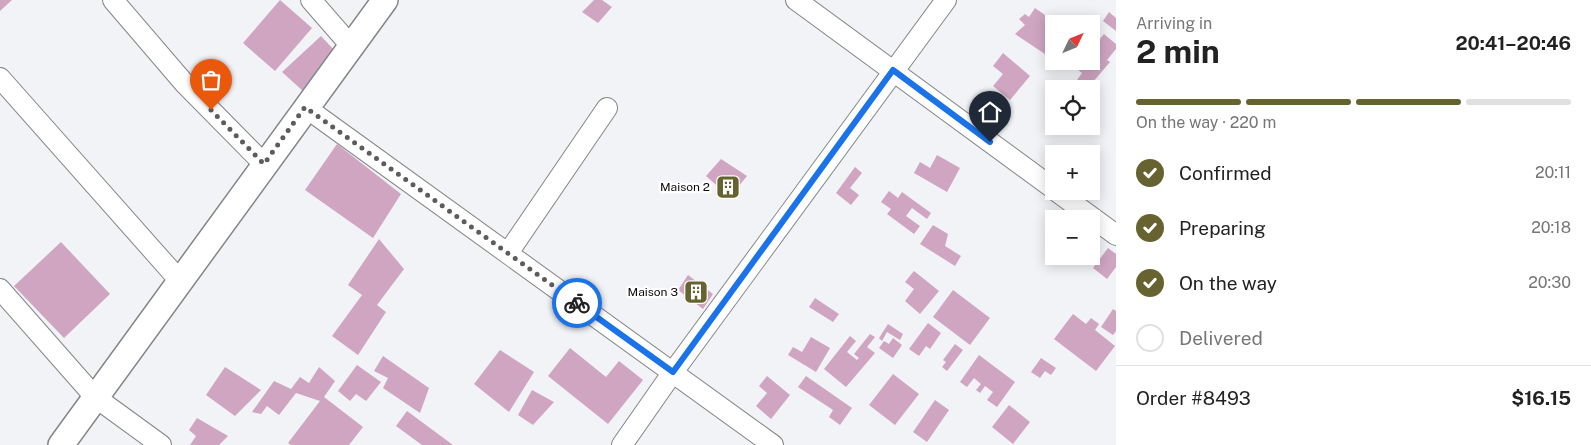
<!DOCTYPE html>
<html lang="en">
<head>
<meta charset="utf-8">
<style>
  body { margin:0; font-family:"Public Sans",sans-serif; background:#f2f2f2; color:#222; height:100vh; display:flex; flex-direction:column; font-size:19px; white-space:nowrap }
  * { box-sizing:border-box; margin:0 }
  p { font-size:16px; color:#767676 }
  .icon { flex:none; width:28px; height:28px; fill:none; stroke:currentColor; stroke-width:2; stroke-linecap:round; stroke-linejoin:round }
  .map { position:relative; flex:1; overflow:hidden }
  .side { display:flex; flex-direction:column; background:#fff; width:475px }
  .side>* { flex:none }
  .needle { width:32px; rotate:47deg }
  .fabs { position:absolute; left:1045px; top:15px; display:grid; gap:10px }
  .fabs a { display:grid; place-items:center; width:55px; height:55px; border-radius:0px; background:#fff; box-shadow:0 2px 12px #0003; font-size:25px }
  .pin { position:absolute; display:grid; place-items:center; width:42px; height:42px; color:#fff; margin:-51px -21px; border-radius:50% 50% 50% 0; rotate:-45deg; box-shadow:0 0 5px #0007 }
  .pin .icon { rotate:45deg }
  .courier { position:absolute; display:grid; place-items:center; width:50px; height:50px; margin:-25px; border:4px solid #1a73e8; border-radius:50%; background:#fff; color:#222; box-shadow:0 1px 6px #0007 }
  .head em { font-style:normal; font-weight:700 }
  .head div { display:flex; flex-direction:column-reverse }
  .head { display:flex; align-items:center; justify-content:space-between; height:85px; padding:0 20px }
  h1 { font-size:32px; font-weight:700; line-height:38px }
  .bar { display:grid; grid-template-columns:repeat(4,1fr); gap:8px 5px; align-content:center; height:60px; padding:0 20px }
  .bar i { height:6px; border-radius:4px; background:#e0e0e0 }
  .bar .selected { background:#666330 }
  .bar p { grid-column:span 4 }
  .line { display:flex; align-items:center; gap:12px; padding:0 20px; border-top:1px solid #e0e0e0 }
  .line div { flex:1 }
  ol { padding:0 20px; list-style:none }
  li { display:flex; align-items:center; gap:15px; height:55px }
  li p { margin-inline-start:auto }
  li .icon { padding:5px; border-radius:50%; background:#666330; color:#fff; stroke-width:4 }
  li:last-child { color:#767676 }
  li i { width:28px; height:28px; border:2px solid #e0e0e0; border-radius:50% }
  main { display:flex; flex:1; min-height:0 }
  .map>svg:first-child { display:block }
  .building { fill:#cfa5c2 }
  .lines { fill:none; stroke-linecap:round; stroke-linejoin:round }
  .minor-casing { stroke:#848588; stroke-width:22 }
  .tertiary-casing { stroke:#848588; stroke-width:28 }
  .minor { stroke:#fff; stroke-width:20 }
  .tertiary { stroke:#fff; stroke-width:25 }
  .done { stroke:#5c5c5e; stroke-width:5; stroke-dasharray:0 9 }
  .route { stroke:#1a73e8; stroke-width:6 }
  .labels { text-anchor:middle; stroke-width:4.5; stroke-linejoin:round; paint-order:stroke }
  .poi-label { font-size:12px; fill:#0b0b0c; stroke:#fff; text-anchor:end }
</style>
</head>
<body>
<main>
<div class="map">
<svg width="1116" height="445" viewBox="0 0 1116 445">
  <rect width="100%" height="100%" fill="#f2f3f7"/>
  <path class="building" d="M0,0H12L0,11Z
    M280,0L312,28L275,71L243,43Z
    M594,0H602L612,7L598,23L582,12Z
    M1035,8L1058,24H1054V36L1051,38L1054,39V53L1051,58L1015,34L1025,25L1019,19L1025,14L1029,17Z
    M1109,12L1116,18V31L1103,21Z
    M1104,34L1116,44V49L1107,60L1110,62L1087,89L1077,80L1082,73L1067,61H1091V46L1093,47Z
    M321,36L335,51L304,92L282,72Z
    M1003,53L1030,76L1010,100L993,86L1003,74L993,66Z
    M995,91L1006,101L994,116L982,107Z
    M337,144L401,194L373,238L305,190Z
    M937,155L960,168L947,192L914,173L920,162L930,168Z
    M721,159L747,176L730,197L706,176Z
    M855,167L862,173L850,188L859,195L851,205L836,193Z
    M889,191L898,198L902,192L931,213L927,219L912,208L906,216L920,226L914,234L887,214L891,209L881,202Z
    M933,225L948,234L945,246L961,256L955,266L920,244Z
    M379,239L404,269L377,305L386,312L358,355L332,336L362,295L348,285Z
    M61,242L110,294L64,338L14,286Z
    M1108,248L1116,254V267L1107,279L1093,268Z
    M914,271L939,291L920,314L905,301L914,289L905,282Z
    M688,275L713,294L703,309L678,290Z
    M953,290L990,318L970,345L933,317Z
    M815,298L839,314L833,322L809,307Z
    M1113,309L1116,311V331L1113,335L1101,327Z
    M1073,314L1086,324L1091,318L1099,324L1095,330L1115,346L1096,371L1054,339Z
    M928,323L941,333L930,349L926,346L919,356L909,349Z
    M888,324L903,334L900,340L887,332L882,341L879,338Z
    M870,334L875,337L867,347L875,353L846,387L824,369L850,336L856,341L847,352L857,360L859,358L854,354Z
    M811,337L830,348L816,372L788,355L793,347L802,352Z
    M893,338L902,345L893,358L879,348L884,341L889,344Z
    M955,344L963,350L947,371L942,367L946,362L943,360Z
    M570,348L606,377L619,361L643,380L608,424L548,376Z
    M500,350L534,372L509,412L474,384Z
    M979,355L1015,382L997,407L987,400L993,392L985,386L980,393L976,390L981,384L974,378L967,387L960,382Z
    M383,356L429,388L420,413L383,388L388,378L374,371Z
    M1041,358L1056,368L1051,375L1045,371L1040,378L1031,372Z
    M357,365L381,382L366,401L356,394L350,401L338,391Z
    M225,367L261,390L235,416L206,395Z
    M319,367L335,381L324,397L363,427L349,445H291L288,443L320,401L296,393L279,415L267,406L261,414L252,412L274,381L291,389L300,377L309,383Z
    M893,374L919,394L895,425L869,405Z
    M767,376L790,395L771,419L756,406L767,393L759,386Z
    M806,376L852,408L840,425L829,417L833,410L798,387Z
    M532,390L554,402L533,425L518,415Z
    M935,400L949,410L927,442L913,432Z
    M1009,405L1030,422L1013,444L992,427Z
    M407,411L453,445H422L396,426Z
    M197,418L228,436L219,445H190L196,436L189,430Z"/>
  <g class="lines">
    <g class="minor-casing">
      <path id="minor" d="M113,0L185,84L264,164
        M311,0L351,46
        M796,0L1054,189
        M0,78L180,281
        M305,107L773,445
        M1056,191L1116,235
        M508,253L607,108
        M0,289L95,397L161,445
        M622,445L673,372L946,0"/>
    </g>
    <g class="tertiary-casing">
      <path id="tertiary" d="M61,445L385,0"/>
    </g>
    <use href="#minor" class="minor"/>
    <use href="#tertiary" class="tertiary"/>
  </g>
  <g class="lines">
    <path class="done" d="M211,110L264,164L305,107L577,303"/>
    <path class="route" d="M577,303L673,372L893,70L990,142"/>
  </g>
  <defs>
    <g id="building-square" transform="scale(1.25)"><rect x="-9" y="-9" width="18" height="18" rx="4" fill="#666330" stroke="#fff"/><path d="M-4-6H4V6H1V3H-1V6H-4ZM-2.5-4.3h1.7v1.8h-1.7ZM.8-4.3h1.7v1.8H.8ZM-2.5-1h1.7V.8h-1.7ZM.8-1h1.7V.8H.8Z" fill="#fff"/></g>
  </defs>
  <g fill-rule="evenodd">
    <use href="#building-square" x="728" y="187"/>
    <use href="#building-square" x="696" y="292"/>
  </g>
  <g class="labels">
    <g class="poi-label">
      <text x="710" y="191">Maison 2</text>
      <text x="678" y="296">Maison 3</text>
    </g>
  </g>
</svg>
<div class="fabs">
<a><svg class="needle" viewBox="-14 -14 28 28"><path d="M0-13l5 13h-10z" fill="#e53935"/><path d="M0 13l5-13h-10z" fill="#767676"/></svg></a>
<a><svg class="icon" aria-label="locate" viewBox="0 0 24 24"><circle cx="12" cy="12" r="6"/><path d="M12 2v4M12 18v4M2 12h4M18 12h4"/></svg></a>
<a>+</a>
<a>−</a>
</div>
<div class="pin" style="left:211px;top:110px;background:#ea580c"><svg class="icon" aria-label="bag" viewBox="0 0 24 24"><path d="M5 8h14l-1 12H6zM9 8a3 3 0 0 1 6 0"/></svg></div>
<div class="pin" style="left:990px;top:142px;background:#1f2937"><svg class="icon" aria-label="home" viewBox="0 0 24 24"><path d="M3 11l9-7 9 7M6 9v11h12V9"/></svg></div>
<div class="courier" style="left:577px;top:303px"><svg class="icon" aria-label="bike" viewBox="0 0 24 24"><circle cx="6" cy="16" r="4"/><circle cx="18" cy="16" r="4"/><path d="M6 16l4-8h5l3 8M10 8l3 8H6M13 5h3"/></svg></div>
</div>
<section class="side">
<div class="head"><div><h1>2 min</h1><p>Arriving in</p></div><em>20:41–20:46</em></div>
<div class="bar"><i class="selected"></i><i class="selected"></i><i class="selected"></i><i></i><p>On the way · 220 m</p></div>
<ol>
<li><svg class="icon" aria-label="check" viewBox="0 0 24 24"><path d="M5 12l5 5 9-10"/></svg>Confirmed<p>20:11</p></li>
<li><svg class="icon" aria-label="check" viewBox="0 0 24 24"><path d="M5 12l5 5 9-10"/></svg>Preparing<p>20:18</p></li>
<li><svg class="icon" aria-label="check" viewBox="0 0 24 24"><path d="M5 12l5 5 9-10"/></svg>On the way<p>20:30</p></li>
<li><i></i>Delivered</li>
</ol>
<div class="line" style="height:65px"><div>Order #8493</div><b>$16.15</b></div>
</section>
</main>
</body>
</html>
